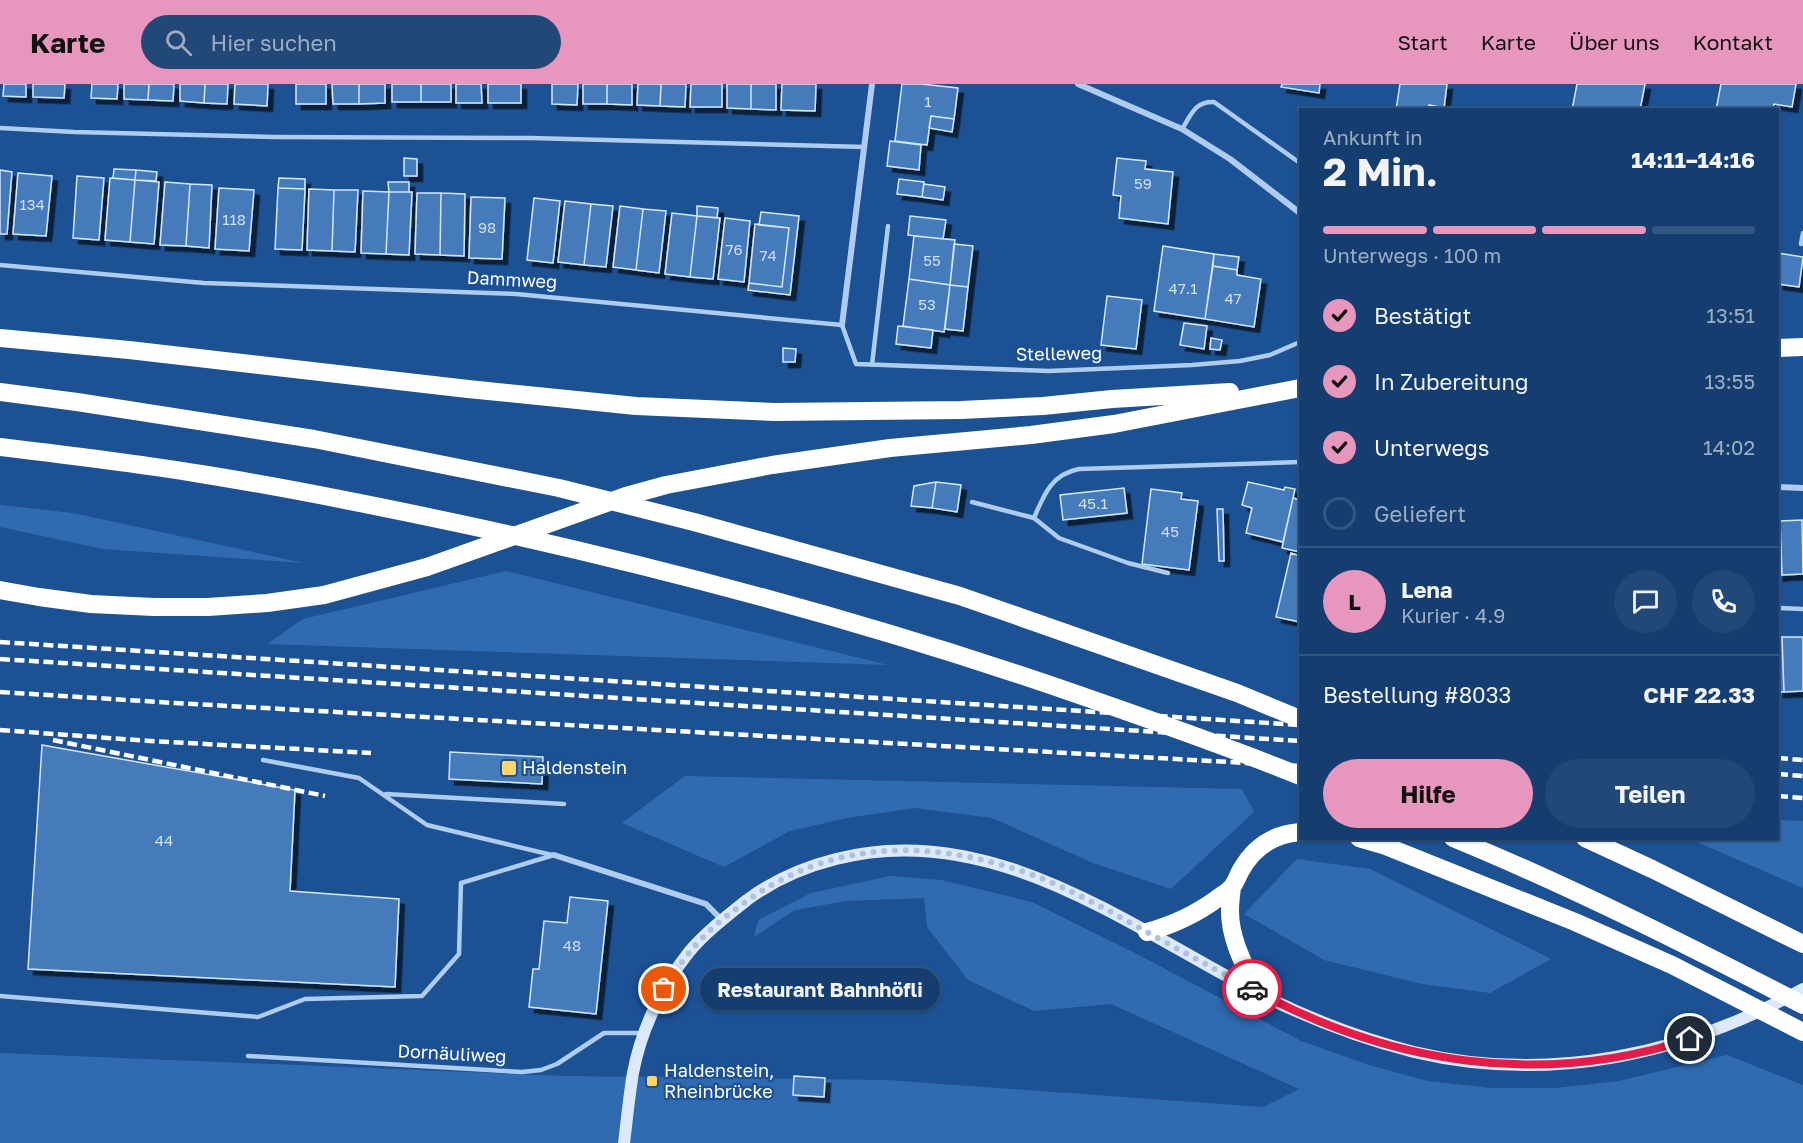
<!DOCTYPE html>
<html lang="de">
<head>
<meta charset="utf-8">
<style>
  body { margin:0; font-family:"Golos Text",sans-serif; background:#224877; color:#f1f3f6; height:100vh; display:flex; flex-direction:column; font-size:22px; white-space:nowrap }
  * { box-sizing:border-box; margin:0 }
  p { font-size:20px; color:#9daec3 }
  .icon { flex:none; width:33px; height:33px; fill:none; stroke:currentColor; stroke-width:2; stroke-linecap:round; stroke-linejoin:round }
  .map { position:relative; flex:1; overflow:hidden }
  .sheet { position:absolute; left:1299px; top:24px; width:480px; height:732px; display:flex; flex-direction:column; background:#153d6f; border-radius:0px; box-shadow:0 2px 4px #0004,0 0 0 2px #345682 }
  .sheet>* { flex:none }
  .pin { position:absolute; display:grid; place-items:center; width:51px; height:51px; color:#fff; margin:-26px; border:3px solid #fff; border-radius:50%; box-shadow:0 2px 6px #0007 }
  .courier { position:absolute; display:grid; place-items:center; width:60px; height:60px; margin:-30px; border:4px solid #e11d48; border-radius:50%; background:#fff; color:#222; box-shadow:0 2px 8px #0007 }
  .bubble { position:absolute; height:42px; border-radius:21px; background:#153d6f; box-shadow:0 2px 4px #0004,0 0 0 2px #345682; font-size:20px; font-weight:700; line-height:42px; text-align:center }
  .overview em { font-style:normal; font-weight:700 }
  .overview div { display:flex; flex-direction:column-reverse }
  .overview { display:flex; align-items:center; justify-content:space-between; height:102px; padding:0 24px }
  h1 { font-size:39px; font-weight:700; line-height:45px }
  .bar { display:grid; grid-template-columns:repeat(4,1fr); gap:9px 6px; align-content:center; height:72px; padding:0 24px }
  .bar i { height:8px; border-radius:4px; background:#345682 }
  .bar .selected { background:#e797bd }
  .bar p { grid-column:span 4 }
  .line { display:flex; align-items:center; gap:15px; padding:0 24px; border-top:2px solid #345682 }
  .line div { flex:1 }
  .round { display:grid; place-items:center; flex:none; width:63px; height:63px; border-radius:32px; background:#224877 }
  ol { padding:0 24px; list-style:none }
  li { display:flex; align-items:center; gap:18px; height:66px }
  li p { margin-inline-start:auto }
  li .icon { padding:6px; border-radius:50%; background:#e797bd; color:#111; stroke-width:4 }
  li:last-child { color:#9daec3 }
  li i { width:33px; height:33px; border:3px solid #345682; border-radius:50% }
  .action { display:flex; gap:12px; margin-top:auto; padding:12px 24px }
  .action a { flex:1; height:69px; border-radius:36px; background:#e797bd; color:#111; font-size:24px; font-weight:700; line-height:69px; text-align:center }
  .action a+a { background:#224877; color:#f1f3f6 }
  header { display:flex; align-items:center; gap:36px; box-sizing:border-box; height:84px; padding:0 30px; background:#e797bd; color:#111 }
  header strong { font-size:28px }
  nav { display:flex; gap:33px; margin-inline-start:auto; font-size:21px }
  .search { width:420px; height:54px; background:#224877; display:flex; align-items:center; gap:15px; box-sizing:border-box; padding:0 21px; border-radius:33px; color:#9daec3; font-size:22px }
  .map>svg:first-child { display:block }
  .green { fill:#306bb2 }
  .building { fill:#447abb; stroke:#d4e6fb; stroke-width:1.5; filter:url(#shadow) }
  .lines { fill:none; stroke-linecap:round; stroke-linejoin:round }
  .lane { stroke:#aeccef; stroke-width:4.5 }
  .street { stroke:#aeccef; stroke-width:6 }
  .secondary { stroke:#dbe9fb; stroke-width:12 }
  .highway { stroke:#fff; stroke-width:18 }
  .rail { stroke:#fff; stroke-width:4.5; stroke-dasharray:10 4.5; stroke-linecap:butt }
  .done { stroke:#b0c2da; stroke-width:6; stroke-dasharray:0 10.8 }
  .route { stroke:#e11d48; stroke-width:8 }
  .poi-dot { fill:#ffd46c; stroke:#1c5194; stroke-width:2 }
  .labels { text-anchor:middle; stroke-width:4.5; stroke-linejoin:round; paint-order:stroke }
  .number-label { font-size:15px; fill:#d0deee }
  .street-label { font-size:18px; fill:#fff; stroke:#1c5194 }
  .poi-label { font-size:18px; fill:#fff; stroke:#1c5194; text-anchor:start }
</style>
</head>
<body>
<header>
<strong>Karte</strong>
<div class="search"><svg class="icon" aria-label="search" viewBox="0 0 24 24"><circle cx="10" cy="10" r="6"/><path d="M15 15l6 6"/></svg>Hier suchen</div>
<nav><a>Start</a><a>Karte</a><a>Über uns</a><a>Kontakt</a></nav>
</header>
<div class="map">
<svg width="1803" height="1059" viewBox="0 0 1803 1059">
  <defs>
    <filter id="shadow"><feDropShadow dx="5.5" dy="5.5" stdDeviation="0" flood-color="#0009"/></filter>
  </defs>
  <rect width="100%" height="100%" fill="#1c5194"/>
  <path class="green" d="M0,421L73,429L304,479L103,465L0,443Z
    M506,487L888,581L267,560L303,535Z
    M685,692L1242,705L1254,728L1171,805L1093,779L992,734L915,724L847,734L790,747L724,783L622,739Z
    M1778,736L1803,737V804L1690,755L1778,754Z
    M1297,775L1370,785L1551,875L1490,909L1422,900L1324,876L1244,830Z
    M890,792L941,796L1032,818L1139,871L1301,957L1369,981L1427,997L1491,1004H1556L1619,997L1727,971L1803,1001V1059H0V969L566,992L887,996L1263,1023L1299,1005L1111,920L1034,927L968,896L927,843L924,814L846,817L795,826L754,853L758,836L811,809Z"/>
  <path class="building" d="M4,0H26V13L3,12Z
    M33,0H65L64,14L33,13Z
    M92,0H118L117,15L91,14Z
    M124,0H149L148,16L124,15Z
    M149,0H174L173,17L148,16Z
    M180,0H205L204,19L180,17Z
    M205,0H228L227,20L204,19Z
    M235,0H268L267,22L234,20Z
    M296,0H326V20H296Z
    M332,0H359V20H333Z
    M359,0H385V19L359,20Z
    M392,0H421V18H392Z
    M421,0H451V18H421Z
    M456,0H481L482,19H456Z
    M488,0H521V19H488Z
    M552,0H578L577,21L552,20Z
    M583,0H607V20H583Z
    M607,0H632V21L607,20Z
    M638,0H661L660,22L637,21Z
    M661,0H686L685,23L660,22Z
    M691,0H722V23H690Z
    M727,0H751V25L727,24Z
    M751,0H776V26L751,25Z
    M782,0H816L815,27L781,26Z
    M902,0H921L958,4L954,35L931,32L927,61L895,57Z
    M1282,0H1320L1319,9L1281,3Z
    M1400,0H1447L1444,24L1429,21L1428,26H1396Z
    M1577,0H1645L1640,26H1572Z
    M1721,0H1796L1792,23L1774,20L1773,26H1716Z
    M931,32L954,35L952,48L929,44Z
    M890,57L921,61L919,86L887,82Z
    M404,74L417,75V92H404Z
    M1117,74L1146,77L1145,85L1173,88L1168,140L1119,134L1121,112L1113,111Z
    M114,85L136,86L135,96L113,94Z
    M0,86L12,88L7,150H0Z
    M136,86L157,88L156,97L135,96Z
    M18,89L52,92L46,152L13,150Z
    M77,92L104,94L99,156L73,154Z
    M110,94L135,96L130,158L105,156Z
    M279,94L305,95V105L278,104Z
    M899,95L924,98L922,113L897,110Z
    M135,96L159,98L154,160L130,158Z
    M165,98L190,100L186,162L160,161Z
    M388,98H409V108H389Z
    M190,100L212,101L209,164L186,162Z
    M924,100L945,103L943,116L922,113Z
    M219,104L254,106L249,167L215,165Z
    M278,104L305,105L302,166L275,165Z
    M309,105L334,106L332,167L307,166Z
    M334,106H358L355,168L332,167Z
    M363,107L389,108L386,170L361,169Z
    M389,108H412L409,171L386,170Z
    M417,109H441L440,171L415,170Z
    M441,109L465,110L464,172L440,171Z
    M471,113L505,114L502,175L469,174Z
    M534,114L560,117L553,179L527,176Z
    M565,117L591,120L584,181L558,178Z
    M591,120L613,122L606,183L584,181Z
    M620,122L643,125L636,186L613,183Z
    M697,122L718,124L717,134L697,132Z
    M643,125L666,127L659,189L636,186Z
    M761,128L799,132L790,211L748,206L749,199L782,203L789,144L759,141Z
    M672,129L697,132L690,193L665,190Z
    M697,132L720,134L713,195L690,193Z
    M910,132L946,136L943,155L908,151Z
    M725,134L750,137L744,198L718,195Z
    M755,140L789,144L782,203L749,199Z
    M914,152L955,156L950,201L909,195Z
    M954,160L973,162L968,203L950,201Z
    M1163,162L1214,170L1205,235L1154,227Z
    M1778,169L1803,173L1799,203L1778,200Z
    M1214,170L1239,173L1237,186L1213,182Z
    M1213,182L1237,186V191L1261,195L1254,243L1205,235Z
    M909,195L950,201L944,248L903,242Z
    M950,201L968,203L963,247L945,245Z
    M1107,212L1142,216L1136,265L1101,261Z
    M1184,239L1207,242L1204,265L1180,261Z
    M898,242L933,246L931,264L896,260Z
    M1211,254L1222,256L1220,266L1210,265Z
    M783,264L796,265L795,278H783Z
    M936,398L961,401L957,428L932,424Z
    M936,398L932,424L911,422L914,402Z
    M1248,398L1284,406L1285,403L1295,405L1283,458L1246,449L1252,424L1242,421Z
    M1124,404L1127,429L1063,436L1060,411Z
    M1151,405L1182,409L1181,415L1198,417L1189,486L1142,480Z
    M1293,414L1300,416V468L1282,464Z
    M1217,425H1223L1224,477H1219Z
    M1802,436L1803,490L1782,491L1780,437Z
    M1778,437H1780L1782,491L1778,492Z
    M1291,469L1300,472V538L1276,533Z
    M1778,553H1782L1784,608H1778Z
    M1782,553H1803V607L1784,608Z
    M42,661L295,706L290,807L399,815L395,903L28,885Z
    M450,668L543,673L542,700L449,695Z
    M570,813L608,817L596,930L529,923L533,885H539L544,837L567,839Z
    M794,992L825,994L824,1013L793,1011Z"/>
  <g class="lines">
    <path class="lane" d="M0,44L74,48L274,53L531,54L865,63
      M1182,45C1191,31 1195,17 1214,18L1300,79
      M1801,160L1803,149
      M0,181L204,199L516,210L842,241L856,280L1049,287L1192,281L1240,277L1270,271L1300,258
      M872,281L888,142
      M972,418L1034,434L1059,454L1128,479L1168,489
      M1034,434C1044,410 1052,390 1079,385L1300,378
      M1778,524L1803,525
      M263,676L359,694L427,741L552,771
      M386,710L564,720
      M0,912L258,933L305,915L422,912L459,870L461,799L554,771
      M248,972L522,988L541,986L557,980L604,949H643"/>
    <path class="street" d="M1078,0L1182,45L1230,75L1300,129
      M842,241L872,0
      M1778,403L1803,404
      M554,771L706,820L722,836"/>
    <path class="secondary" d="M624,1059C627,1036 629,1012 633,989C641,946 662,902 689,868C706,848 727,832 747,816C774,796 804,783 836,775C990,735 1127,841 1256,908C1307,934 1359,954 1414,968C1548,1000 1684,971 1803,905"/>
    <path class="highway" d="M0,254L129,266L468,305L636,322L775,328L961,326L1043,322L1112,315L1230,308
      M1778,264L1803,263
      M0,308L77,318L314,355L559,404L694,438L960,512L1237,609L1300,635
      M0,363C67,371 134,379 201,390C295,405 387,424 480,444C685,489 887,544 1085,613C1157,638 1229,663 1300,692
      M0,506L39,513L91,520L154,523H208L267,519L324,511L427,483L626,412L666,401L772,381L890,364L1031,351L1114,340L1300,304
      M1359,754L1383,761L1575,838L1672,881L1803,948
      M1453,754C1572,803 1689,862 1803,921
      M1585,754L1652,785L1803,860
      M1232,803C1231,811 1230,819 1230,827C1230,856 1245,882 1257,908
      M1147,848C1173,841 1195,831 1218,814C1222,811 1229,807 1232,803C1236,798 1238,791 1241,786C1254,763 1274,750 1300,748"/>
    <path class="rail" d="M0,558L1300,641
      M0,575L1300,657
      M0,608L175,619L1300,682
      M0,646L150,657L371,669
      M53,656L325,712
      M1778,674L1803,676
      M1778,690L1803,692
      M1778,712L1803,714"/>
  </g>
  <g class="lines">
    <path class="done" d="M664,905C673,893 680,879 690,868C704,850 722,835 740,822C828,755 929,754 1030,790C1068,804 1104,824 1140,844C1177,865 1215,885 1252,905"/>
    <path class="route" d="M1252,905C1389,980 1540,1004 1690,955"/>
  </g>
  <g class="poi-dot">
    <rect x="501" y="676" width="16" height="16" rx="3"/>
    <rect x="646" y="991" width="12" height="12" rx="3"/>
  </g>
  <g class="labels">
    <g class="number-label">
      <text x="928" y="23">1</text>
      <text x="1143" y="105">59</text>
      <text x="32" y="126">134</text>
      <text x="234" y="141">118</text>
      <text x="487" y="149">98</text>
      <text x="734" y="171">76</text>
      <text x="768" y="177">74</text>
      <text x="932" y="182">55</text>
      <text x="1183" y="210">47.1</text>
      <text x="1233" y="220">47</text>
      <text x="927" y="226">53</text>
      <text x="1093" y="425">45.1</text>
      <text x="1170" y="453">45</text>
      <text x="164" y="762">44</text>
      <text x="572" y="867">48</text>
    </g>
    <g class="street-label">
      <text transform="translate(512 196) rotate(3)" y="6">Dammweg</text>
      <text transform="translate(1059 270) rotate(-1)" y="6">Stelleweg</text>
      <text transform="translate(452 970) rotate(3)" y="6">Dornäuliweg</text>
    </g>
    <g class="poi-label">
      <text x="522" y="690">Haldenstein</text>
      <text x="664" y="993">Haldenstein,<tspan x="664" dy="21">Rheinbrücke</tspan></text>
    </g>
  </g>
</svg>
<div class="pin" style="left:664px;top:905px;background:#ea580c"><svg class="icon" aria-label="bag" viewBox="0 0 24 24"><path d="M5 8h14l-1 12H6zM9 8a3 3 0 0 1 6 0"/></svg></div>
<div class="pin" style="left:1690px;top:955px;background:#1f2937"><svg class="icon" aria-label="home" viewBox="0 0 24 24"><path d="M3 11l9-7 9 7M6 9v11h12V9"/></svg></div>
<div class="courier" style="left:1252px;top:905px"><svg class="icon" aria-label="car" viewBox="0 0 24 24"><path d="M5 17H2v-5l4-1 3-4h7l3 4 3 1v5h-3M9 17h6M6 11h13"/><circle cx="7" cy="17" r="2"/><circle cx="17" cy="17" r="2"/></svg></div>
<div class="bubble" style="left:700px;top:884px;width:240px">Restaurant Bahnhöfli</div>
<section class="sheet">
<div class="overview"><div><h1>2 Min.</h1><p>Ankunft in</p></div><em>14:11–14:16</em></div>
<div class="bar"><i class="selected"></i><i class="selected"></i><i class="selected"></i><i></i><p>Unterwegs · 100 m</p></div>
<ol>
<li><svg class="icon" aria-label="check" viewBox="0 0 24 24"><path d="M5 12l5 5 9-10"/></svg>Bestätigt<p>13:51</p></li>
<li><svg class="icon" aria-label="check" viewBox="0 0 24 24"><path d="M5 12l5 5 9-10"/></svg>In Zubereitung<p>13:55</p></li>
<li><svg class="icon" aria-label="check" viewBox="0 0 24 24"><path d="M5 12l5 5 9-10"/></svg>Unterwegs<p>14:02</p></li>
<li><i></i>Geliefert</li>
</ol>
<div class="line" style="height:108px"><b class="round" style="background:#e797bd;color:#111">L</b><div><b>Lena</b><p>Kurier · 4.9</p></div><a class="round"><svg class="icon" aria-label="chat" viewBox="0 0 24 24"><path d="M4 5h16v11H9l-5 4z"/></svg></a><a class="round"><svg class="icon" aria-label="phone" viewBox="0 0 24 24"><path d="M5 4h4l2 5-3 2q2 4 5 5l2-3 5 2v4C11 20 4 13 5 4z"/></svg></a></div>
<div class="line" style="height:78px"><div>Bestellung #8033</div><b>CHF 22.33</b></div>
<div class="action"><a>Hilfe</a><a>Teilen</a></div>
</section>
</div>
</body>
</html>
